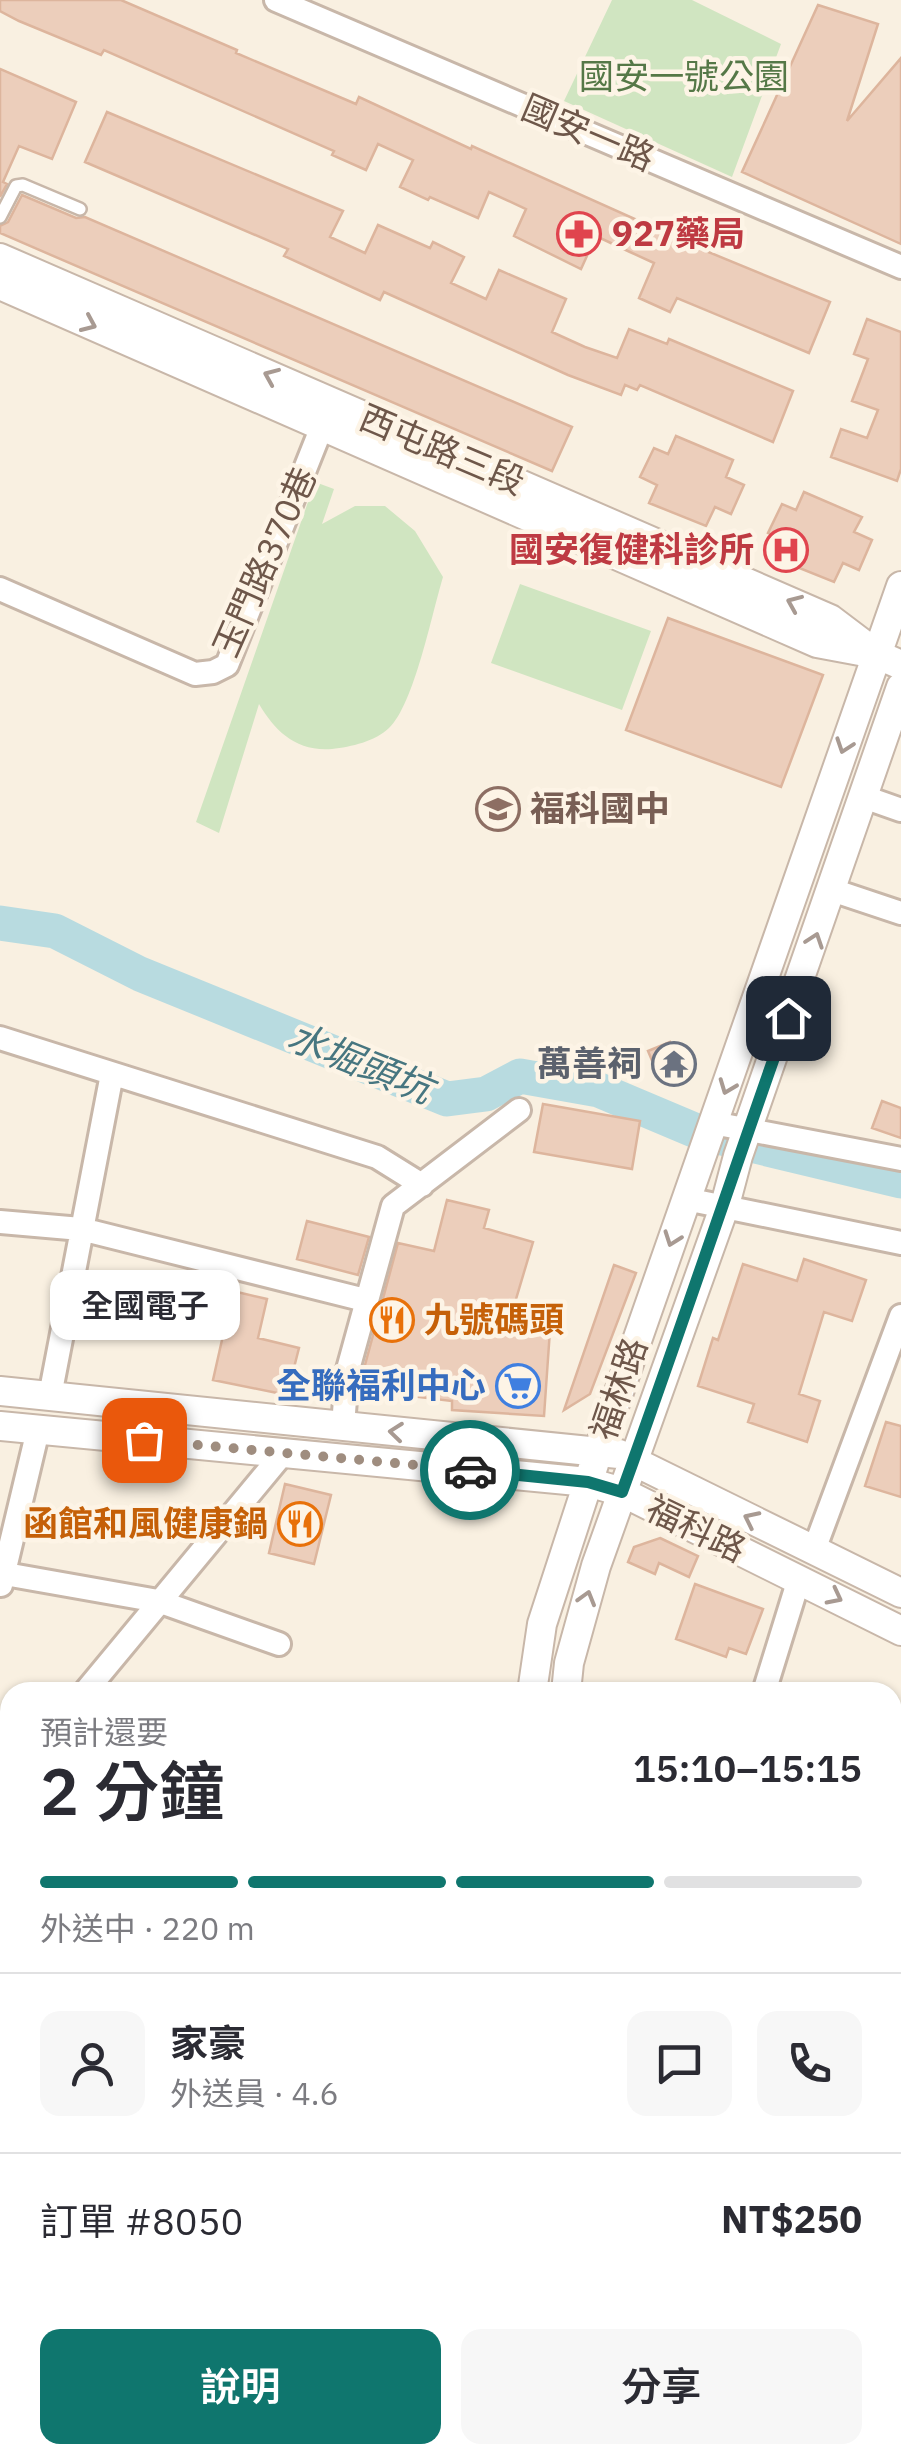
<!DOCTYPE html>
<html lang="zh-TW">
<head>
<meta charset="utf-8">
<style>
  body { margin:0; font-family:"IBM Plex Sans","Noto Sans TC",sans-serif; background:#f7f7f7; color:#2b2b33; height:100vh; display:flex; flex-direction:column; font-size:38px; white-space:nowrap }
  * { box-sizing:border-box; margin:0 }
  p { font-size:32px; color:#7c7c81 }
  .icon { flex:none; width:55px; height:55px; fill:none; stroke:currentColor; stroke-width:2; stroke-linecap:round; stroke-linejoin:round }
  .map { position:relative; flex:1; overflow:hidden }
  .panel { position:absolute; left:0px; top:1682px; width:902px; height:782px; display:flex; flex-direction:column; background:#fff; border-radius:30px 30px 0 0; box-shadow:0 2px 8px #0004 }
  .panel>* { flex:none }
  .pin { position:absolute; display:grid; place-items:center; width:85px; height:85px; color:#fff; margin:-42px; border-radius:20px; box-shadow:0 5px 15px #0006 }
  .courier { position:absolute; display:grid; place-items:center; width:100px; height:100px; margin:-50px; border:8px solid #0f766e; border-radius:50%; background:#fff; color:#222; box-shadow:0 2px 12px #0007 }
  .bubble { position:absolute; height:70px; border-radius:20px; background:#fff; box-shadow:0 2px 8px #0004; font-size:32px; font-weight:600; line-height:70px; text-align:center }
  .summary em { font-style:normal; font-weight:600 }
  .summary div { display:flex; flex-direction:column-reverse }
  .summary { display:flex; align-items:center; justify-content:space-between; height:170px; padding:0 40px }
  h1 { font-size:65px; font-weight:600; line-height:75px }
  .bar { display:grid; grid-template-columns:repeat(4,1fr); gap:15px 10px; align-content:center; height:120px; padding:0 40px }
  .bar i { height:12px; border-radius:8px; background:#e1e1e2 }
  .bar .on { background:#0f766e }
  .bar p { grid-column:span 4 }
  .line { display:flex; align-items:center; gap:25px; padding:0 40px; border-top:2px solid #e1e1e2 }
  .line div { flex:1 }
  .round { display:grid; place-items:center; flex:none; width:105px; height:105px; border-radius:20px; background:#f7f7f7 }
  .primary-button { display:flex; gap:20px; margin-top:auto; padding:20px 40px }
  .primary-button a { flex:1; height:115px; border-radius:20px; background:#0f766e; color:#fff; font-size:40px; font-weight:600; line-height:115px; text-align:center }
  .primary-button a+a { background:#f7f7f7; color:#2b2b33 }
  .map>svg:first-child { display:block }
  .green { fill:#d0e5c1 }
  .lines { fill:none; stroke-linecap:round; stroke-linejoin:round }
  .river { stroke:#b8dbe0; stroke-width:35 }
  .building { fill:#eccebb; stroke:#ddb59d; stroke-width:2.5 }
  .service-casing { stroke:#c8b7a9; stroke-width:16 }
  .minor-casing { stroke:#c8b7a9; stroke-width:28 }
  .tertiary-casing { stroke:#c8b7a9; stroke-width:32 }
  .primary-casing { stroke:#d6d0cc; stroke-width:40 }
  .service { stroke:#fff; stroke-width:11 }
  .minor { stroke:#fff; stroke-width:22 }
  .tertiary { stroke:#fff; stroke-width:28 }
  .primary { stroke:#f3d39e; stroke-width:35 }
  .oneway { stroke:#a89a92 }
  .done { stroke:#9f8d7f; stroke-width:10; stroke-dasharray:0 18 }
  .route { stroke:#0f766e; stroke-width:12 }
  .labels { text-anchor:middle; stroke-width:9; stroke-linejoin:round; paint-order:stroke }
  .park-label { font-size:35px; fill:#557847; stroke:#fdf4e6 }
  .street-label { font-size:35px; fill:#6e574a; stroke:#fdf4e6 }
  .health-label { font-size:35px; font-weight:bold; fill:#be3a42; stroke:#fdf4e6; text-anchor:start }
  .education-label { font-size:35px; font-weight:bold; fill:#785e54; stroke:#fdf4e6; text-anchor:start }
  .worship-label { font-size:35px; font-weight:bold; fill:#5b616d; stroke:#fdf4e6; text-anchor:end }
  .food-label { font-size:35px; font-weight:bold; fill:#c56008; stroke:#fdf4e6; text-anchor:start }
  .shop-label { font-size:35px; font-weight:bold; fill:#366cbe; stroke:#fdf4e6; text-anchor:end }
  .water-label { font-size:38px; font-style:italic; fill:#477680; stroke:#fdf4e6 }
</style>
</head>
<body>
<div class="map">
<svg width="901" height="2463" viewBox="0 0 901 2463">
  <rect width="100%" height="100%" fill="#f9f0e1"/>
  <path class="green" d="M612,0H692L781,44L732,177L564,101Z
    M315,482L334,489L322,524L355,506H385L415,531L443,577C432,613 414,705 389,728C376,741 351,747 332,749C296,752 275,731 259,704L219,833L196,822Z
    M520,584L651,631L622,710L491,663Z
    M896,1867L901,1870V1985L892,1981V1873Z
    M0,2366L10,2369V2455H20L19,2463H0Z"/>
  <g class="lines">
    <path class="river" d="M0,923L55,931L140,974L447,1099L486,1094L520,1076L599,1090L701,1133L901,1181"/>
  </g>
  <path class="building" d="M0,0H121L237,50L236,53L356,104L359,97L471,149L472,146L706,251L830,302L809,353L677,298L670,312L639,298L654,263L630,252L596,236L581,269L514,236L526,209L489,192L478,218L430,197L428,200L400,187L413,160L378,144L366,170L332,155L334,151L104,50L101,55L19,21L0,11Z
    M818,5L878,24L847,121L901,58V244L742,172Z
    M0,69L76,102L52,159L19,146L3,182L7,184L0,197Z
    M107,112L343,211L330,237L365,253L378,225L430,248L433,242L464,257L451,283L486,299L499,270L566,299L552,332L585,347L617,358L629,329L667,344L669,339L793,391L773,442L640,385L637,390L625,385L621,395L568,375L384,292L380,300L284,256L288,249L85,162Z
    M22,195L76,218L85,217L572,427L552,471L0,233V226L8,222Z
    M867,319L901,332V469L897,481L831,457L841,429L867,438L878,410L852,401L868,359L854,354Z
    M676,436L733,460L726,477L744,485L731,514L715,507L706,526L649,503L657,485L640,477L654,448L668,454Z
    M804,492L862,517L854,532L872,540L859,570L843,563L834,582L777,559L785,541L768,533L782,504L796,510Z
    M668,618L823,675L781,787L626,730Z
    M670,1042L679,1067L658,1075L648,1051Z
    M882,1101L901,1108V1138L872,1128Z
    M543,1104L640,1121L632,1169L534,1152Z
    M447,1200L489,1210L484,1228L533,1242L511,1316L523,1317L522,1328L550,1330L544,1416L452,1410V1401L361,1390L362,1376L398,1243L434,1251Z
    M307,1221L369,1237L358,1275L297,1259Z
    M804,1259L866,1280L852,1321L824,1312L799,1394L820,1401L807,1442L748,1422L754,1404L698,1386L713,1338L718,1340L743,1264L797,1281Z
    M614,1265L636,1273L590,1394L564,1410Z
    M233,1291L267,1299L258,1338L299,1348L287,1395L213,1380Z
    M886,1422L901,1426V1497L865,1486Z
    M285,1484L331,1495L314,1564L269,1553Z
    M660,1538L698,1556L689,1577L659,1563L655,1574L628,1562L634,1547Z
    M695,1584L763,1609L746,1654L729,1648L726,1657L676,1639Z"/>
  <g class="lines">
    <g class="service-casing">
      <path id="service" d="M0,217L16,186L23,185L80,209
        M144,2455L161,2463
        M827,2463L842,2457L856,2463"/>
    </g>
    <g class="minor-casing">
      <path id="minor" d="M276,0L901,267
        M0,589L195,674L213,672L227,665L327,414
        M864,797L901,810
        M832,890L901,913
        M0,1038L377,1157L422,1185
        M713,1123L901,1159
        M686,1199L901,1243
        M0,1222L81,1229L365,1300
        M50,1396L112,1074
        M343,1426L347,1373L393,1206L519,1110
        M814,1550L901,1316
        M0,1573L158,1601L279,1644
        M1,1585L38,1430
        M85,1692L284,1452
        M764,1692L799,1579
        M0,1797L10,1785
        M892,1808L901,1790
        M0,2004L10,2007
        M892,2119L901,2124
        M892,2274L901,2258
        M892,2388L901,2392
        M41,2463V2455
        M789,2463L793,2455"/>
    </g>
    <g class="tertiary-casing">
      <path id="tertiary" d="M0,258L830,619L871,650
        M0,285L817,643L876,654L901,665
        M0,1391L619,1454L901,1593
        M0,1426L588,1482L622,1492L901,1631
        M532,1692L542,1624L598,1452L901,586
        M566,1692L569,1663L596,1566L725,1205L738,1156L901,687
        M452,2463L454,2455"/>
    </g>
    <g class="primary-casing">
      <path id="primary" d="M0,2209L10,2212
        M0,2244L10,2247
        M0,2287L10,2290
        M0,2317L10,2320
        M332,2455L348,2463
        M399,2455L414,2463
        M490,2455L505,2463
        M551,2455L566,2463"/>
    </g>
    <use href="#service" class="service"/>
    <use href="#minor" class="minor"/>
    <use href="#tertiary" class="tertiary"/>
    <use href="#primary" class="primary"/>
  </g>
  <defs><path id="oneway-chevron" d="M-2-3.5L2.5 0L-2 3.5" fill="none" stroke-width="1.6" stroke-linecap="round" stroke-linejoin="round" transform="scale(2.5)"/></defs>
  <g class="oneway">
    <use href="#oneway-chevron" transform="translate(89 324) rotate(24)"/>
    <use href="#oneway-chevron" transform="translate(271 376) rotate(-157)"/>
    <use href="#oneway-chevron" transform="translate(794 603) rotate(-157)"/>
    <use href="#oneway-chevron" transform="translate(844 746) rotate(109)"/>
    <use href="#oneway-chevron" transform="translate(815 940) rotate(-71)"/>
    <use href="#oneway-chevron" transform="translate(727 1087) rotate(111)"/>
    <use href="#oneway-chevron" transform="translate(672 1239) rotate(110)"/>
    <use href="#oneway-chevron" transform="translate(396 1432) rotate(-174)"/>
    <use href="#oneway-chevron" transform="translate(751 1519) rotate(-154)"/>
    <use href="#oneway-chevron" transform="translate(835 1597) rotate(27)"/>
    <use href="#oneway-chevron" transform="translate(587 1598) rotate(-74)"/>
  </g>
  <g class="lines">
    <path class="done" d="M144,1440L470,1470"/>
    <path class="route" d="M470,1470L588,1482L622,1492C679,1335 732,1176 788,1018"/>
  </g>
  <defs>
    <g id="pharmacy-ring" transform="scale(2.25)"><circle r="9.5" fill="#fdf4e6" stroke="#e0444e" stroke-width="1.5"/><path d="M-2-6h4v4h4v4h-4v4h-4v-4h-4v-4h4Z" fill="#e0444e"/></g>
    <g id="hospital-ring" transform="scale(2.25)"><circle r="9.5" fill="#fdf4e6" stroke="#e0444e" stroke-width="1.5"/><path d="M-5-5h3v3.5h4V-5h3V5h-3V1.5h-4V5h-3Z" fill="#e0444e"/></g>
    <g id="school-ring" transform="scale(2.25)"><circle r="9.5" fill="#fdf4e6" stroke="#8d6e63" stroke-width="1.5"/><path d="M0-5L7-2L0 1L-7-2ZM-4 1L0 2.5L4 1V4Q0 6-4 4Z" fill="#8d6e63"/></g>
    <g id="temple-ring" transform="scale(2.25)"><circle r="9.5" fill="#fdf4e6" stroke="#6b7280" stroke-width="1.5"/><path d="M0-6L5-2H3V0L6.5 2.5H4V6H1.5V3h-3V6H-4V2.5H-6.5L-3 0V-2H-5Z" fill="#6b7280"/></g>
    <g id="restaurant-ring" transform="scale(2.25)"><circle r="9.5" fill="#fdf4e6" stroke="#e8710a" stroke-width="1.5"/><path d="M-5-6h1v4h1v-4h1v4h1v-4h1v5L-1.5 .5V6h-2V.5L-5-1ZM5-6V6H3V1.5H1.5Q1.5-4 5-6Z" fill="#e8710a"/></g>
    <g id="supermarket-ring" transform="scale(2.25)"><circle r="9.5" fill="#fdf4e6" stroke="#3f7fe0" stroke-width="1.5"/><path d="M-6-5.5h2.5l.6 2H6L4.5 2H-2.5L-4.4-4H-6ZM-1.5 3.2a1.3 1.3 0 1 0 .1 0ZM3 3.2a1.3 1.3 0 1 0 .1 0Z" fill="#3f7fe0"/></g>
  </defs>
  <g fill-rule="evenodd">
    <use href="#pharmacy-ring" x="579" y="234"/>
    <use href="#hospital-ring" x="786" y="550"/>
    <use href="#school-ring" x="498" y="809"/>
    <use href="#temple-ring" x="674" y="1064"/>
    <use href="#restaurant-ring" x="392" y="1320"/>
    <use href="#supermarket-ring" x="518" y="1386"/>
    <use href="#restaurant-ring" x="300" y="1524"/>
  </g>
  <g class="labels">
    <g class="park-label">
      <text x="684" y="89">國安一號公園</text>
    </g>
    <g class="street-label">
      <text transform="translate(588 133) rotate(23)" y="12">國安一路</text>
      <text transform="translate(442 450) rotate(23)" y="12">西屯路三段</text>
      <text transform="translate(265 562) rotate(-66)" y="12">玉門路370巷</text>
      <text transform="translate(619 1389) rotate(-71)" y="12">福林路</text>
      <text transform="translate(696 1529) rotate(26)" y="12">福科路</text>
    </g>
    <g class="health-label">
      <text x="612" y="246">927藥局</text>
      <text x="754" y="562" text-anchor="end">國安復健科診所</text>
    </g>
    <g class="education-label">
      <text x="530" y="821">福科國中</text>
    </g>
    <g class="worship-label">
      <text x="642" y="1076">萬善祠</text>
    </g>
    <g class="food-label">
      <text x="424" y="1332">九號碼頭</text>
      <text x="268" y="1536" text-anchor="end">函館和風健康鍋</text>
    </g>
    <g class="shop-label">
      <text x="486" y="1398">全聯福利中心</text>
    </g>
    <g class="water-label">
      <text transform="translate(360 1063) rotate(22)" y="13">水堀頭坑</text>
    </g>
  </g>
</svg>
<div class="pin" style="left:144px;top:1440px;background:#ea580c"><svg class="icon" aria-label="bag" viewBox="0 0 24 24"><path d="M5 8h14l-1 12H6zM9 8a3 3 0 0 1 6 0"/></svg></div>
<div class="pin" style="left:788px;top:1018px;background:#1f2937"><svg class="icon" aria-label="home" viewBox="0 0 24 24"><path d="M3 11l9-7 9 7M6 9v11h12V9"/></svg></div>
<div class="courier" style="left:470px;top:1470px"><svg class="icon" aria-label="car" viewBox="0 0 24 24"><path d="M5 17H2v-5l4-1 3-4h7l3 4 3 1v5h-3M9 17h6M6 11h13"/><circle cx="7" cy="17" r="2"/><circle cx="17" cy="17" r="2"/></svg></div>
<div class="bubble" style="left:50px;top:1270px;width:190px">全國電子</div>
<section class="panel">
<div class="summary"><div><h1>2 分鐘</h1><p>預計還要</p></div><em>15:10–15:15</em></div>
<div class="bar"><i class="on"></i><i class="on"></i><i class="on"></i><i></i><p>外送中 · 220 m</p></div>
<div class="line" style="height:180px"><a class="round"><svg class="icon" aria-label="person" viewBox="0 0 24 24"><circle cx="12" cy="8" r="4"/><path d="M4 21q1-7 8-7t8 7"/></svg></a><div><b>家豪</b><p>外送員 · 4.6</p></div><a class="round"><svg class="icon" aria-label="chat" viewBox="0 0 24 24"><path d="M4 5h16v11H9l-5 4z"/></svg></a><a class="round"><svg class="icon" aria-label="phone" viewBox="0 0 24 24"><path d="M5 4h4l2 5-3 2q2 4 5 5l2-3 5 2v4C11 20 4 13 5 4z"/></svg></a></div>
<div class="line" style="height:130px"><div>訂單 #8050</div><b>NT$250</b></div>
<div class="primary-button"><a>說明</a><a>分享</a></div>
</section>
</div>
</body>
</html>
